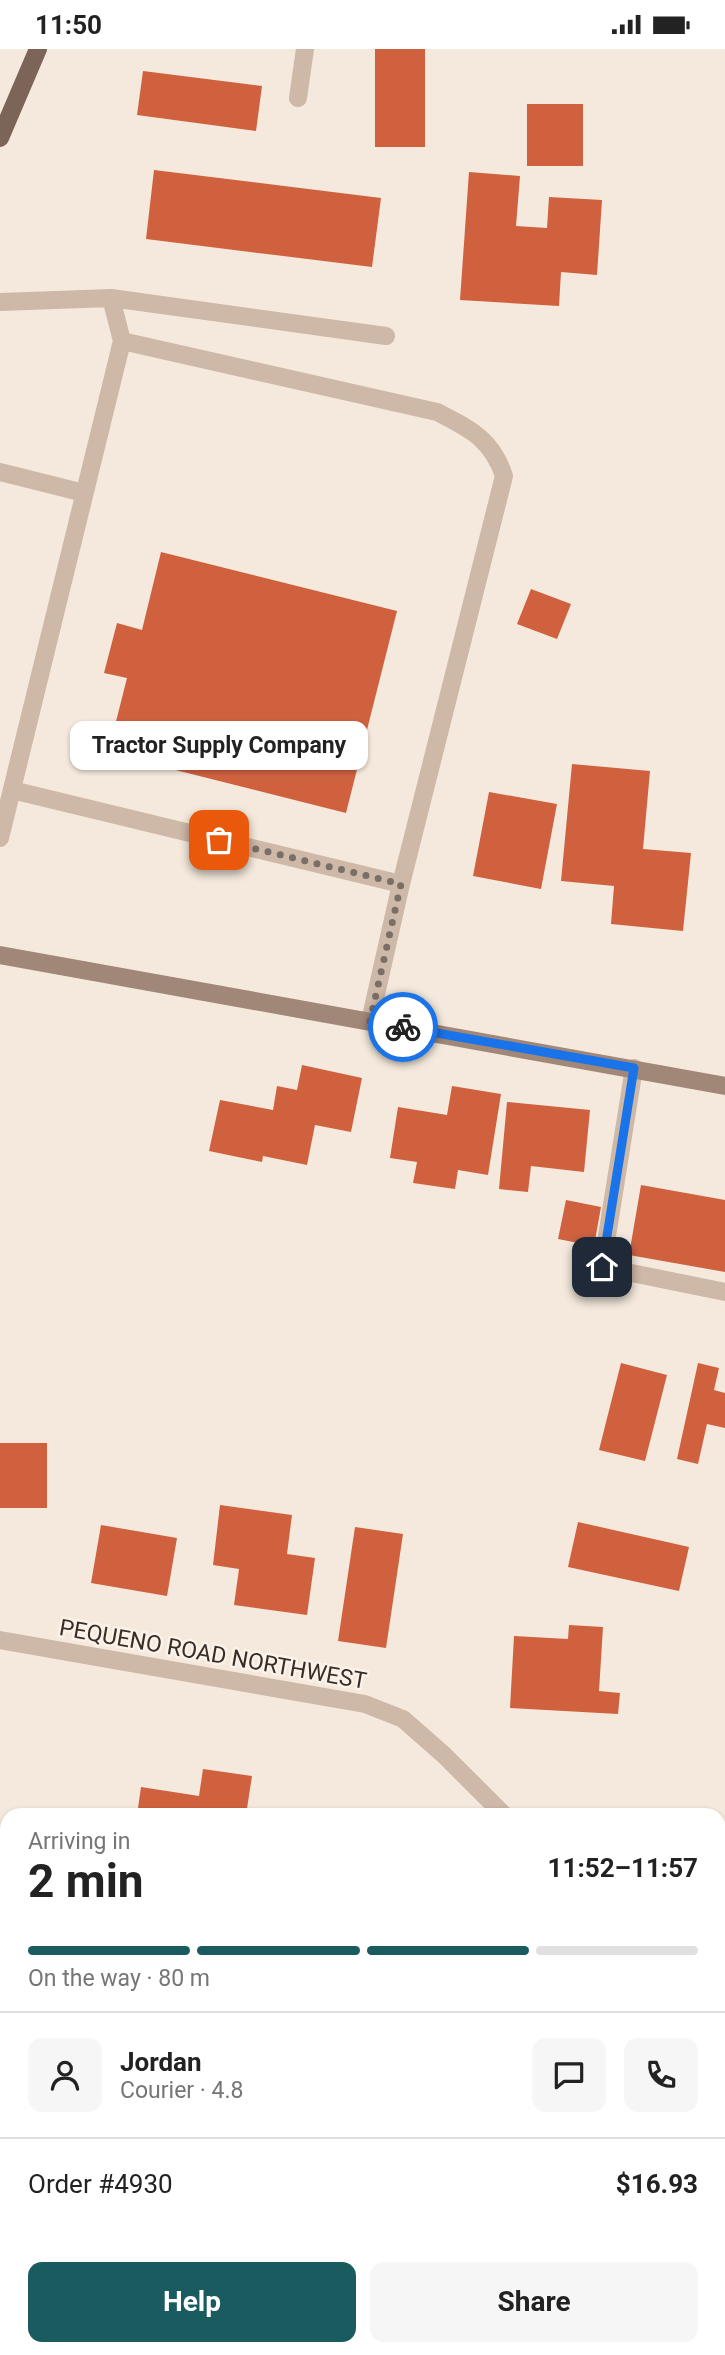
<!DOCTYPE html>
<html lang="en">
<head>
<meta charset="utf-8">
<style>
  body { margin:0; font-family:Roboto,sans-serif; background:#f6f6f6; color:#222; height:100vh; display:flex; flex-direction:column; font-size:26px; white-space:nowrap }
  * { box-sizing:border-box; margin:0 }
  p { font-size:23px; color:#767676 }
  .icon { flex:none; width:38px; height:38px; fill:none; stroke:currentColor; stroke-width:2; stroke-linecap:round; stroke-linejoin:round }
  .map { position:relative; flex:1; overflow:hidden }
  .panel { position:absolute; left:0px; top:1759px; width:726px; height:548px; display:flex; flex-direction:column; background:#fff; border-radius:21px 21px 0 0; box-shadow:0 2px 5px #0004 }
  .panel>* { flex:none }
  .pin { position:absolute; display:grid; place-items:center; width:60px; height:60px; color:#fff; margin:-30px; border-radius:14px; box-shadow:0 4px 10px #0006 }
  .courier { position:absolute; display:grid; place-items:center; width:70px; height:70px; margin:-35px; border:5px solid #1a73e8; border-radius:50%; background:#fff; color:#222; box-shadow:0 2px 9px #0007 }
  .bubble { position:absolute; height:49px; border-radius:14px; background:#fff; box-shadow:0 2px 5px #0004; font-size:23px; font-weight:700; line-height:49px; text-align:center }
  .summary em { font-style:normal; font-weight:700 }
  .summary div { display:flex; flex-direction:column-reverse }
  .summary { display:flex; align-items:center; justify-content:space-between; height:119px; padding:0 28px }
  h1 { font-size:46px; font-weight:700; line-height:52px }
  .bar { display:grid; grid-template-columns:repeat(4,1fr); gap:10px 7px; align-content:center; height:84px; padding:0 28px }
  .bar i { height:9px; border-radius:5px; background:#e0e0e0 }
  .bar .current { background:#1a5b5f }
  .bar p { grid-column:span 4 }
  .line { display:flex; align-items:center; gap:18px; padding:0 28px; border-top:2px solid #e0e0e0 }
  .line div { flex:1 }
  .round { display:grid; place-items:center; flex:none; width:74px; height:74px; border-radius:14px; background:#f6f6f6 }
  .button { display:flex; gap:14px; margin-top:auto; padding:14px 28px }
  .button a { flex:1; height:80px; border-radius:14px; background:#1a5b5f; color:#fff; font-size:28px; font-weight:700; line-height:80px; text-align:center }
  .button a+a { background:#f6f6f6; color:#222 }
  .status { display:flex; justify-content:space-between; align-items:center; height:49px; padding:0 35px; background:#fff; direction:ltr }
  .status svg { height:19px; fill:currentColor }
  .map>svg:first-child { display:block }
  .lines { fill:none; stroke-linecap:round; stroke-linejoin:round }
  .stream { stroke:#79b2b4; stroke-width:10 }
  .building { fill:#cf613f }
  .lane { stroke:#ceb8a7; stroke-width:18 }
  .street { stroke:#ceb8a7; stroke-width:18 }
  .secondary { stroke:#a18778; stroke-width:18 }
  .primary { stroke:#7d6458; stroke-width:18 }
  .done { stroke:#7a6f67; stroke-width:7; stroke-dasharray:0 12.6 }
  .route { stroke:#1a73e8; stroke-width:9 }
  .labels { text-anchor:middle; stroke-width:5; stroke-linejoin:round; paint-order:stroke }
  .street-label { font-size:23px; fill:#392d28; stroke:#fbf3e9 }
</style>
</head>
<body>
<div class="status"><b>11:50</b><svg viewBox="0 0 49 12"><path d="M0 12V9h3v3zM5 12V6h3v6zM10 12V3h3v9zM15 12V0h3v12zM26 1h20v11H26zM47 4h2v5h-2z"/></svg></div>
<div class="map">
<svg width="725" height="2306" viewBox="0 0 725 2306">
  <rect width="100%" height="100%" fill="#f4e9dc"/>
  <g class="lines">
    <path class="stream" d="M719,2227H725"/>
  </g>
  <path class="building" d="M375,0H425V98H375Z
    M143,22L262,37L256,82L137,66Z
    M527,55H583V117H527Z
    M154,121L381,149L372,218L146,190Z
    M469,123L520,127L516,177L547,179L549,148L602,151L597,226L561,223L559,257L460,251Z
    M161,503L397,562L346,764L108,704L127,629L104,624L117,574L142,581Z
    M531,540L571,555L557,590L517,575Z
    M572,715L650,722L643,800L691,804L683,882L611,875L614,837L561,832Z
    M489,743L557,755L541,840L473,827Z
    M302,1016L362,1029L351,1083L315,1076L307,1116L263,1107L262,1113L209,1102L220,1051L273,1061L277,1037L297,1041Z
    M452,1037L501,1045L488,1126L458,1121L455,1140L413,1134L417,1113L390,1109L398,1058L447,1066Z
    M507,1053L590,1061L584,1123L531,1117L528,1143L499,1140Z
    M641,1136L725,1151V1223L629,1206Z
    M566,1151L601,1158L594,1197L558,1190Z
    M621,1314L667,1326L645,1412L599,1401Z
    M698,1314L719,1319L714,1341L725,1344V1379L707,1375L698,1415L677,1410Z
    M0,1394H47V1459H0Z
    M220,1456L292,1466L287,1505L315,1509L307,1566L234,1556L239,1520L213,1516Z
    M578,1473L689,1498L679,1542L568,1518Z
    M101,1476L177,1489L167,1547L91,1534Z
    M355,1478L403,1485L386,1599L338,1592Z
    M569,1576L603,1578L599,1642L620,1644L618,1665L510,1659L514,1587L568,1590Z
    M203,1720L252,1727L246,1766H137L141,1738L199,1747Z
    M719,1946L725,1947V2043L719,2042Z"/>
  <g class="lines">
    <path class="lane" d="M298,49L305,0
      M0,253L111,249L386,287
      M122,292L437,363C470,380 492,390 504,427L401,835
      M0,423L84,444
      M12,741L401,835L370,972
      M0,789L122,292L111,249"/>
    <path class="street" d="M634,1019L602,1218L725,1243
      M0,1591L365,1655L403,1670L444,1706L504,1766
      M719,1890L725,1891
      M0,2202L7,2204
      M528,2300L565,2306"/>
    <path class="secondary" d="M0,906L725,1037"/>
    <path class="primary" d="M0,89L38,0"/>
  </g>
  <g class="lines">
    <path class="done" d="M219,791L401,835L370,972L403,978"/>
    <path class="route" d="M403,978L634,1019L602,1218"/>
  </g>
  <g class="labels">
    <g class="street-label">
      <text transform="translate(213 1605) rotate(10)" y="8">PEQUENO ROAD NORTHWEST</text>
    </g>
  </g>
</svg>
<div class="pin" style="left:219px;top:791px;background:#ea580c"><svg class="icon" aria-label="bag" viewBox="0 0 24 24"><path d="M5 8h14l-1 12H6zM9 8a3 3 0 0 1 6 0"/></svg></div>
<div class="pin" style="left:602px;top:1218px;background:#1f2937"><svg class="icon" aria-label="home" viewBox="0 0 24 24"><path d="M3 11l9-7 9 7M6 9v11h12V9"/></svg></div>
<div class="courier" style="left:403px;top:978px"><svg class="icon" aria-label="bike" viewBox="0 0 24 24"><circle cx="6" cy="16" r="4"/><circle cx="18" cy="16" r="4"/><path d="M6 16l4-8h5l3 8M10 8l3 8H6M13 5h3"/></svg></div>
<div class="bubble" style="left:70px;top:672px;width:298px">Tractor Supply Company</div>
<section class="panel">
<div class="summary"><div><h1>2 min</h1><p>Arriving in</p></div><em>11:52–11:57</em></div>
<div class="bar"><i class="current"></i><i class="current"></i><i class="current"></i><i></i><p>On the way · 80 m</p></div>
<div class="line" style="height:126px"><a class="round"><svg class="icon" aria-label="person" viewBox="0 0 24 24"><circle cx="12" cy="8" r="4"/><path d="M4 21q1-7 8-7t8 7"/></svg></a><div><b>Jordan</b><p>Courier · 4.8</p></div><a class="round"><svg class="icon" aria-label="chat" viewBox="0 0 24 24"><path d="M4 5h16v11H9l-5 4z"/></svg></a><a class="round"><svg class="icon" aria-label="phone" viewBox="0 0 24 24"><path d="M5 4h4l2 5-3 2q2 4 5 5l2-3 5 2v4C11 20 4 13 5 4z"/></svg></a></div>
<div class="line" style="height:91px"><div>Order #4930</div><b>$16.93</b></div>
<div class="button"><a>Help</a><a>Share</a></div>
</section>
</div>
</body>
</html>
